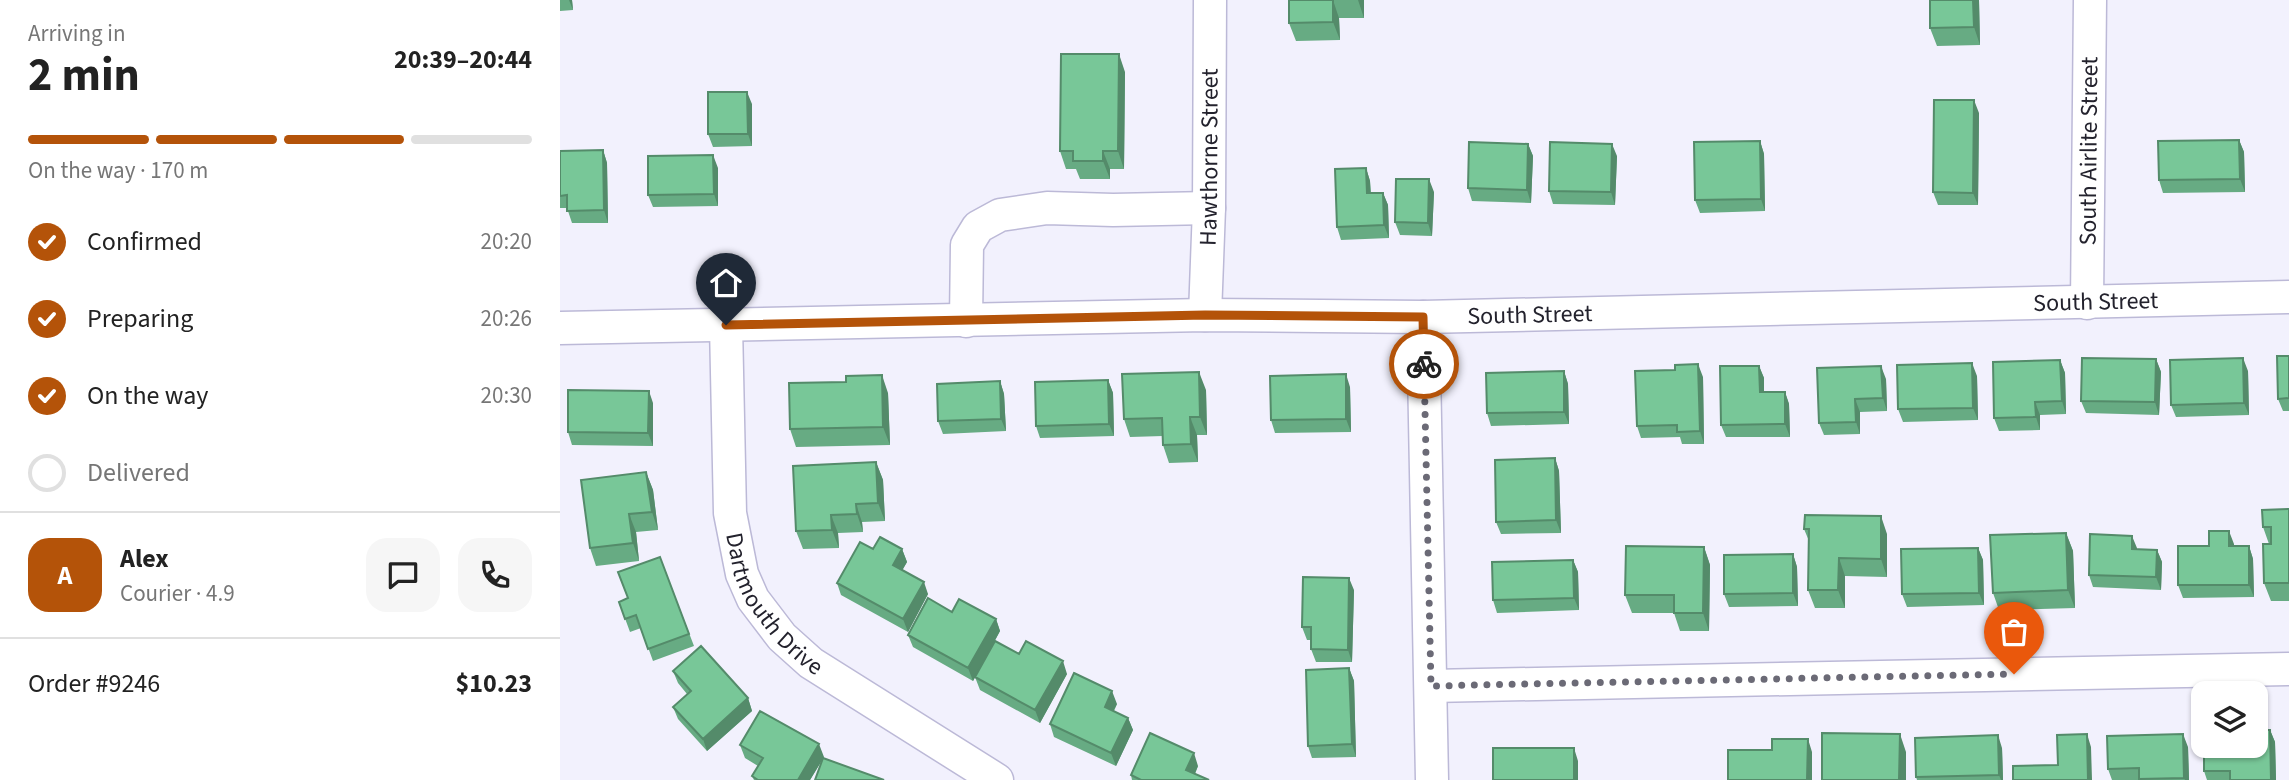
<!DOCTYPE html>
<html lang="en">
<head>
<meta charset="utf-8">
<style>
  body { margin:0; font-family:"Source Sans 3",sans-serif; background:#f6f6f6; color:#222; height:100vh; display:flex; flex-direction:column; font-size:26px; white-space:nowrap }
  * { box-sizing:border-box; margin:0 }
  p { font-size:23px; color:#767676 }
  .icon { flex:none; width:38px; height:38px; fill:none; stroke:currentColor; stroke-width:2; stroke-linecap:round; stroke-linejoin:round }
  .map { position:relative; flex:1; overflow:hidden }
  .panel { display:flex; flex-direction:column; background:#fff; width:560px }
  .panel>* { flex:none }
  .fabs { position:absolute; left:1631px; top:681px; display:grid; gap:14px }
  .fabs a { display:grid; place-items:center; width:77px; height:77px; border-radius:14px; background:#fff; box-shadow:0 2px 5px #0004; font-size:35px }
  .pin { position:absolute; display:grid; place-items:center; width:60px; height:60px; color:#fff; margin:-72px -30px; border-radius:50% 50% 50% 0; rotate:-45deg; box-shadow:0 0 7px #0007 }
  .pin .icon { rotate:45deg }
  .courier { position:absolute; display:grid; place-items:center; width:70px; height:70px; margin:-35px; border:5px solid #b45309; border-radius:50%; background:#fff; color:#222; box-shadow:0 2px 9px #0007 }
  .headline em { font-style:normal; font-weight:700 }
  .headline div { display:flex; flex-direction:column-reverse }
  .headline { display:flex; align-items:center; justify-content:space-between; height:119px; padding:0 28px }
  h1 { font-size:46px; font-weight:700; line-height:52px }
  .bar { display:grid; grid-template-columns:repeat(4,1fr); gap:10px 7px; align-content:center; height:84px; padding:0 28px }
  .bar i { height:9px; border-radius:5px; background:#e0e0e0 }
  .bar .current { background:#b45309 }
  .bar p { grid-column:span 4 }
  .line { display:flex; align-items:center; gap:18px; padding:0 28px; border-top:2px solid #e0e0e0 }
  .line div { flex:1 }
  .round { display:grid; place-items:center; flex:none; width:74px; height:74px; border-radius:21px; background:#f6f6f6 }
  ol { padding:0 28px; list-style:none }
  li { display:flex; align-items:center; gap:21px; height:77px }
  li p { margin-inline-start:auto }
  li .icon { padding:7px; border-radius:50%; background:#b45309; color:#fff; stroke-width:4 }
  li:last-child { color:#767676 }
  li i { width:38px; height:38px; border:4px solid #e0e0e0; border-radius:50% }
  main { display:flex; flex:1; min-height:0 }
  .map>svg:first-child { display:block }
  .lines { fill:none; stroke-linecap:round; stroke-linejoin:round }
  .minor-casing { stroke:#bcb9d7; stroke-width:35 }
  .minor { stroke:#fff; stroke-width:32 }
  .wall { fill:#67ab83 }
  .shaded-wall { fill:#548b6a }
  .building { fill:#78c798; stroke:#548b6a; stroke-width:2 }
  .done { stroke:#6b6a76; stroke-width:7; stroke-dasharray:0 12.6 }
  .route { stroke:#b45309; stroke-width:9 }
  .labels { text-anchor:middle; stroke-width:5; stroke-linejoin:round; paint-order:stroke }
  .street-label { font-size:24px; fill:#23222d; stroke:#fff }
</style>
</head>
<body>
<main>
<section class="panel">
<div class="headline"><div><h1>2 min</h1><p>Arriving in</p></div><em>20:39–20:44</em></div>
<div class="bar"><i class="current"></i><i class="current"></i><i class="current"></i><i></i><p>On the way · 170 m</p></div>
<ol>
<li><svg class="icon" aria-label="check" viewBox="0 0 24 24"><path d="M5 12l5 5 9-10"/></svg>Confirmed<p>20:20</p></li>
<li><svg class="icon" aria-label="check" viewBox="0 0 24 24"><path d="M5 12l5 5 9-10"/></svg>Preparing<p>20:26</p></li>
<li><svg class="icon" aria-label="check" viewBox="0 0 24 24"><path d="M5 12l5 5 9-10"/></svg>On the way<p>20:30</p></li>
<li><i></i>Delivered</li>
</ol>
<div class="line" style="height:126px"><b class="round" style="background:#b45309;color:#fff">A</b><div><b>Alex</b><p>Courier · 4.9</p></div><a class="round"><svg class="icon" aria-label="chat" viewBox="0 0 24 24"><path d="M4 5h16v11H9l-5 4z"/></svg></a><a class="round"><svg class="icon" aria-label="phone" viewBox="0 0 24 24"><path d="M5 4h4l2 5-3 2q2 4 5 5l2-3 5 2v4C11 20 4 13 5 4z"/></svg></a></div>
<div class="line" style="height:91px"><div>Order #9246</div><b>$10.23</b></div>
</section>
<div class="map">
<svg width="1729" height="780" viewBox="0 0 1729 780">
  <rect width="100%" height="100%" fill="#f2f1fd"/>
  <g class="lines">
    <g class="minor-casing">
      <g id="minor">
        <path id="s1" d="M1527,303L1530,0"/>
        <path id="s2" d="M645,315L649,208L650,0"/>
        <path d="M863,317L872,780"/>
        <path d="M406,321L407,245L418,227L440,215L487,208L553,210L649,208"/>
        <path id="s3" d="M166,325L170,513L182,574L193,599L222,637L251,663L437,780"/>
        <path id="s4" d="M0,328L645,315L863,317L1729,297"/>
        <path d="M871,686L1729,669"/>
      </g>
    </g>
    <use href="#minor" class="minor"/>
  </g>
  <path class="wall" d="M0,0H12L13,10L0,11Z
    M729,0H804V18H779L780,40L736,41L729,23Z
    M1419,0L1420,45L1377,46L1370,28Z
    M565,72L564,169H550V179H520L516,169H506L500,151Z
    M192,104V146L153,147L148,134Z
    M1419,113L1418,205H1378L1373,192Z
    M1679,140L1684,152L1685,192L1603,193L1599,180Z
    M1200,141L1204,154L1205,211L1140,213L1135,200Z
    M968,144L973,156L971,203L912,201L908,188Z
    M43,150L47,163L48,223H12L7,208H0V151Z
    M1057,156L1055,205L993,204L989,191Z
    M158,168V206L93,207L88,195Z
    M806,168L810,181L811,193H823L828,205L829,238L781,240L777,227Z
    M874,192L872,236L840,235L835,222Z
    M1729,356V411H1723L1718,399Z
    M1596,359L1601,372L1599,415L1526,413L1521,401Z
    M1500,360L1505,373L1506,414L1480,415V430L1439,431L1434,418Z
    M1199,366L1204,378V392H1225L1229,404L1230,437H1166L1161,425Z
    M1004,371L1008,384L1009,424L931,426L927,413Z
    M1688,371L1689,415L1616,417L1611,405Z
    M1417,376L1418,420L1343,422L1338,409Z
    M1143,377L1144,444H1122L1120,437L1081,438L1077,426Z
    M1326,379L1327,411L1300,412V434L1264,435L1259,423Z
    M548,380L553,393L554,436L480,438L476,426Z
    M440,381L444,394L446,431L383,434L378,421Z
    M790,387L791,432L715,433L711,420Z
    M646,390L647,435H637L638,462L609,463L603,445V436L570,437L564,419Z
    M328,393L330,445L236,447L230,429Z
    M93,403V446L12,445L8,432Z
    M995,458L999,471L1001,533L941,534L936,522Z
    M316,462L323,480L325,521L302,522L303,532L278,533L279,548L243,549L236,531Z
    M86,472L93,490L98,530L76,532L79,561L36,566L30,548Z
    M1729,509V601H1711L1704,583L1709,544L1703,527Z
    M1244,529L1327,534V577L1285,576V608H1255L1248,590L1249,541Z
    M1506,533L1513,551L1515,608L1439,610L1433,593Z
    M1674,544V546H1689L1693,559L1694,597L1623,598L1618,585Z
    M1144,547L1150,565L1149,631H1120L1114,613H1072L1065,595Z
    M1418,548L1423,560L1424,605L1347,607L1342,594Z
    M1577,548V550H1597L1602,562L1601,590L1533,587L1529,575Z
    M313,549H342L347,562L342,570L368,594L348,632L281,595L277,583Z
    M1233,554L1237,567L1238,606L1169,607L1164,594Z
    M100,557L134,646L93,661L81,628L70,632L59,602L68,598Z
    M1013,560L1018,572L1019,610L937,613L933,600Z
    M794,590L792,662H756L751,649V640H747L742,627Z
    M392,612L436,619L440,631L413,681L353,647L348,635Z
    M459,654L507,674L480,723L420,690L415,677Z
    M789,668L794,681L796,757L752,758L748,746Z
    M113,671L188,698L192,711L147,751L118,719L113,707L127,694L118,683Z
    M557,704L554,711L568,718L573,730L556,766L494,737L490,724Z
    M1710,730L1715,742L1716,780H1647L1644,771Z
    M180,745L264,757L250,780H194L192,776L198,766L185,758Z
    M1628,747L1629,780H1552L1548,769Z
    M1442,748L1443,780H1357L1356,777Z
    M638,766L635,774L649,780H572L571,775Z"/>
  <path class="shaded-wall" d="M9,0H12L13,10Z
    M773,0L779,18L780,40L773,22Z
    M798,0H804V18Z
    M1413,0H1419L1420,45L1414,27Z
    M559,54L565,72L564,169L558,151Z
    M187,92L192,104V146L188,134Z
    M1414,100L1419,113L1418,205L1413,193Z
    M1679,140L1684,152L1685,192L1680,179Z
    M1200,141L1204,154L1205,211L1201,199Z
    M968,144L973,156L971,203L967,190Z
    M1052,144L1057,156L1055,205L1051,192Z
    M43,150L47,163L48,223L44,210Z
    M543,151L550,169V179L543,161Z
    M153,155L158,168V206L154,194Z
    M806,168L810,181L811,206L807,193Z
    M869,179L874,192L872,236L868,223Z
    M823,193L828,205L829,238L824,225Z
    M1683,358L1688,371L1689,415L1684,403Z
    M1596,359L1601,372L1599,415L1595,402Z
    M1500,360L1505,373L1506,414L1502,401Z
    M1412,363L1417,376L1418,420L1413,408Z
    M1138,364L1143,377L1144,444L1140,431Z
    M1199,366L1204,378V405L1200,392Z
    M1321,366L1326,379L1327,411L1323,398Z
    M1004,371L1008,384L1009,424L1004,412Z
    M639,372L646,390L647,435L640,417Z
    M786,374L790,387L791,432L786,419Z
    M322,375L328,393L330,445L323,427Z
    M548,380L553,393L554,436L549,424Z
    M440,381L444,394L446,431L441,419Z
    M89,391L93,403V446L88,433Z
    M1225,392L1229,404L1230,437L1225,424Z
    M1295,399L1300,412V434L1296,422Z
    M1475,402L1480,415V430L1476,417Z
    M630,417L637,435L638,462L631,444Z
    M995,458L999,471L1001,533L996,520Z
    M316,462L323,480L325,521L318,503Z
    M86,472L93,490L98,530L92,512Z
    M296,504L302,522L303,532L297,514Z
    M69,514L76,532L79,561L73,543Z
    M271,515L278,533L279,548L272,530Z
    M1321,516L1327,534V577L1321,559Z
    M1669,531L1674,544V559L1669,546Z
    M1506,533L1513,551L1515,608L1508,590Z
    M1572,536L1577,548V562L1572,549Z
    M1689,546L1693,559L1694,597L1689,585Z
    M1144,547L1150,565L1149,631L1143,613Z
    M1418,548L1423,560L1424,605L1419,593Z
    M342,549L347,562L338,578L333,565Z
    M1597,550L1602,562L1601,590L1596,577Z
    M1233,554L1237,567L1238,606L1233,593Z
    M1279,558L1285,576V608L1278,590Z
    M1013,560L1018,572L1019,610L1014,598Z
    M789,578L794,590L792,662L788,650Z
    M364,582L368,594L348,632L343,619Z
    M436,619L440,631L413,681L408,668Z
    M503,661L507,674L480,723L475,710Z
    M789,668L794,681L796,757L792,744Z
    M552,691L557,704L549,719L545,707Z
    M188,698L192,711L147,751L143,739Z
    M568,718L573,730L556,766L551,753Z
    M1710,730L1715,742L1716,780H1711Z
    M1340,734L1346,752V780H1339Z
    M1527,734L1531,747L1532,780H1528Z
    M1623,734L1628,747L1629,780H1625L1624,778Z
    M1438,735L1442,748L1443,780H1441L1439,775Z
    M1248,739L1252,752V780H1247Z
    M259,744L264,757L250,780H238Z
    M1014,748L1018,761V780H1014Z
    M634,753L638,766L632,780L626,770Z"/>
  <path class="building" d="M729,0H773V22L729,23Z
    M1370,0H1413L1414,27L1370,28Z
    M501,54H559L558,151H543V161H513V151H500Z
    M148,92H187L188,134H148Z
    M1374,100H1414L1413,193L1373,192Z
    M1679,140L1680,179L1599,180L1598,141Z
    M1200,141L1201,199L1135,200L1134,142Z
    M909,142L968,144L967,190L908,188Z
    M990,142L1052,144L1051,192L989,191Z
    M43,150L44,210L7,211V195L0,196V151Z
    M153,155L154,194L88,195V156Z
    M806,168L807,193H823L824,225L777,227L775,169Z
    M836,179H869L868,223L835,222Z
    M1717,356H1729V398L1718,399Z
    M1522,358L1596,359L1595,402L1521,401Z
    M1683,358L1684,403L1611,405L1610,360Z
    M1500,360L1502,401L1475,402L1476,417L1434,418L1433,362Z
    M1412,363L1413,408L1338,409L1337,365Z
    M1138,364L1140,431L1117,432V425L1077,426L1075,371L1115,370V365Z
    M1160,366H1199L1200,392H1225V424L1161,425Z
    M1321,366L1323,398L1295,399L1296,422L1259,423L1257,368Z
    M1004,371V412L927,413L926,373Z
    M639,372L640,417H630L631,444L603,445L602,418L564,419L562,374Z
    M786,374V419L711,420L710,376Z
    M322,375L323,427L230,429L229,383L286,382V376Z
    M548,380L549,424L476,426L475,382Z
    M440,381L441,419L378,421L377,384Z
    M8,390L89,391L88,433L8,432Z
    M995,458L996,520L936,522L935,460Z
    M316,462L318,503L296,504L297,514L271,515L272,530L236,531L233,466Z
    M86,472L92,512L69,514L73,543L30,548L21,480Z
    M1729,509V583H1704L1703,544H1711V527H1703L1702,510Z
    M1245,515L1321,516V559L1279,558L1278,590H1248L1249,529H1244Z
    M1649,531H1669V546H1689V585H1618V546H1649Z
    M1506,533L1508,590L1433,593L1430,535Z
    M1530,534L1572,536V549L1597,550L1596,577L1529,575Z
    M320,537L342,549L333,565L364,582L343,619L277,583L300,542L313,549Z
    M1066,546L1144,547L1143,613H1114V595H1065Z
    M1418,548L1419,593L1342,594L1341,549Z
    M1233,554V593L1164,594V555Z
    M100,557L129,634L88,649L76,615L65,619L59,602L68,598L58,572Z
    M1013,560L1014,598L933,600L932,562Z
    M743,577L789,578L788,650L751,649V627H742Z
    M368,598L392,612L399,599L436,619L408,668L348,635Z
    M435,641L459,654L466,641L503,661L475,710L415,677Z
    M141,646L188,698L143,739L113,707L131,691L113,671Z
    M789,668L792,744L748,746L746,670Z
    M514,673L552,691L545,707L568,718L551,753L490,724Z
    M200,711L259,744L238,780H198L192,776L203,758L180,745Z
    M1696,730H1710L1711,780H1670V771H1644V746H1696Z
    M590,733L634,753L626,770L649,780H581L571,775Z
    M1262,733L1340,734L1339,780H1262Z
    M1527,734L1528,780H1453V766L1498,765L1497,735Z
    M1623,734L1624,778L1579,779V768L1548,769L1547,736Z
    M1438,735L1439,775L1356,777L1355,738Z
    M1212,739H1248L1247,780H1168V750H1212Z
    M933,748H1014V780H933Z
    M263,758L324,780H255Z"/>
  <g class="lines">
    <path class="done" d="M864,364L871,686L1454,674"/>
    <path class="route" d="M166,325L645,315L863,317L864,364"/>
  </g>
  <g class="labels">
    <g class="street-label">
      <text dy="8" stroke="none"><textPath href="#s1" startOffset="152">South Airlite Street</textPath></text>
      <text dy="8" stroke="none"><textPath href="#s2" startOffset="158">Hawthorne Street</textPath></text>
      <text dy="8" stroke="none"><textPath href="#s4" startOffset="1536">South Street</textPath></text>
      <text dy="8" stroke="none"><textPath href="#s4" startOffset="970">South Street</textPath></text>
      <text dy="8" stroke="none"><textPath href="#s3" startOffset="292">Dartmouth Drive</textPath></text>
    </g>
  </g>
</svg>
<div class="fabs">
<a><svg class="icon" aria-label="layers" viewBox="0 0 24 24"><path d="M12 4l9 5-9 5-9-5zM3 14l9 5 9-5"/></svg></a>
</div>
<div class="pin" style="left:1454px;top:674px;background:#ea580c"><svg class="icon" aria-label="bag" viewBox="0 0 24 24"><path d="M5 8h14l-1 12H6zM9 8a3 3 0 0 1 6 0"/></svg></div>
<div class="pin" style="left:166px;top:325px;background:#1f2937"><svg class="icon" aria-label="home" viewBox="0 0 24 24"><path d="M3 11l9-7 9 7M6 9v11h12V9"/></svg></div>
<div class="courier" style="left:864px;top:364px"><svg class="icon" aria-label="bike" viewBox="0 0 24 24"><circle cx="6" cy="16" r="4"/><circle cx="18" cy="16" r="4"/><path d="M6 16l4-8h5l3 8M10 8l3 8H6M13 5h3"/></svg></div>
</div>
</main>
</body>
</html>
